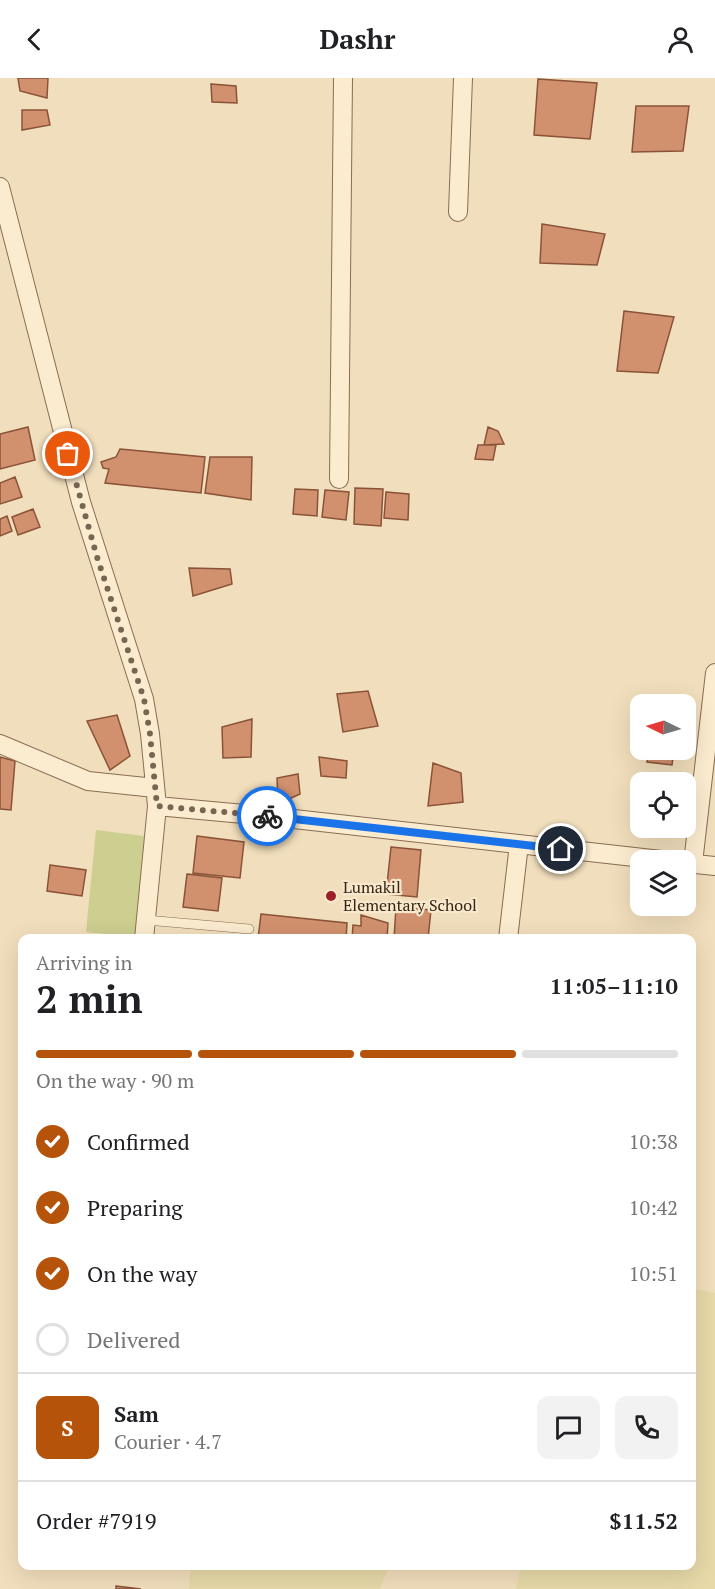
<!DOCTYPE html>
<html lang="en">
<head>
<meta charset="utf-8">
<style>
  body { margin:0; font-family:"PT Serif",serif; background:#f2f2f2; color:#202124; height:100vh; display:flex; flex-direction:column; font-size:22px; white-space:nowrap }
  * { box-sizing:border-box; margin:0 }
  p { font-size:20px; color:#757577 }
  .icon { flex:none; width:33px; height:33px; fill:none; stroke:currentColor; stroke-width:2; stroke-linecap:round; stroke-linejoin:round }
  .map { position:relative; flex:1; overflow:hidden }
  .sheet { position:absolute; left:18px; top:856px; width:678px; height:636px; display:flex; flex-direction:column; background:#fff; border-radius:12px; box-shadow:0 6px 24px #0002 }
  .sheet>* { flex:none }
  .needle { width:39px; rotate:275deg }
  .buttons { position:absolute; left:630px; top:616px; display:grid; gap:12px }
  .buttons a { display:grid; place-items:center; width:66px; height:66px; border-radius:12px; background:#fff; box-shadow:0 6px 24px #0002; font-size:30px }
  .pin { position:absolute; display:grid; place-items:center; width:51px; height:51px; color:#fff; margin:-26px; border:3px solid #fff; border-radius:50%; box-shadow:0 2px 6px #0007 }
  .courier { position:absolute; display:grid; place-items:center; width:60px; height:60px; margin:-30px; border:4px solid #1a73e8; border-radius:50%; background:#fff; color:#222; box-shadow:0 2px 8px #0007 }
  .summary em { font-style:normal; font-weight:800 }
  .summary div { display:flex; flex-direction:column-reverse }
  .summary { display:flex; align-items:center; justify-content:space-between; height:102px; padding:0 18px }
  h1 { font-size:39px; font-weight:800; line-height:45px }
  .bar { display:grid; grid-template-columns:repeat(4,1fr); gap:9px 6px; align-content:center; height:72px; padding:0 18px }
  .bar i { height:8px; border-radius:4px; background:#e0e0e0 }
  .bar .active { background:#b45309 }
  .bar p { grid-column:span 4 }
  .line { display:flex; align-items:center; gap:15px; padding:0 18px; border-top:2px solid #e0e0e0 }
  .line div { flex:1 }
  .round { display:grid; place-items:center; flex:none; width:63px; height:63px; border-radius:12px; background:#f2f2f2 }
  ol { padding:0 18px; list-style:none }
  li { display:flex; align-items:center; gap:18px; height:66px }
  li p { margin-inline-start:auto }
  li .icon { padding:6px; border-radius:50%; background:#b45309; color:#fff; stroke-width:4 }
  li:last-child { color:#757577 }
  li i { width:33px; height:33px; border:3px solid #e0e0e0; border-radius:50% }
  header { display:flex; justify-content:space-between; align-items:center; height:78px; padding:0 18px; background:#fff; font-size:27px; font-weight:800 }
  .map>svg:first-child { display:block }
  .farmland { fill:#e7d9a8 }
  .green { fill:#cccf8f }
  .building { fill:#d2916e; stroke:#8a5338; stroke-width:1.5 }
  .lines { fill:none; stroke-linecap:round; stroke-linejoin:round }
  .service-casing { stroke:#896d54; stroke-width:10 }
  .minor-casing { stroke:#896d54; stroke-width:20 }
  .service { stroke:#fbebcf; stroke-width:9 }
  .minor { stroke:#fbebcf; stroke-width:18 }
  .done { stroke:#786653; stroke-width:6; stroke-dasharray:0 10.8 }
  .route { stroke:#1a73e8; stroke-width:8 }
  .poi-dot { fill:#9d2029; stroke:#f8e8cc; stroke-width:2 }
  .labels { text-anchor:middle; stroke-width:4.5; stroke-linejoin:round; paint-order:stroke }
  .poi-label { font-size:16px; fill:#37261a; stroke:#f8e8cc; text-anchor:start }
</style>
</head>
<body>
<header><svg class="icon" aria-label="back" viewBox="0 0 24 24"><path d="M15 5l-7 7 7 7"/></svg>Dashr<svg class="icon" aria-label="person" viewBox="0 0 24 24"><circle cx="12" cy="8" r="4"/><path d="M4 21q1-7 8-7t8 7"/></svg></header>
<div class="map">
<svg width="715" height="1511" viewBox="0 0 715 1511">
  <rect width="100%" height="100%" fill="#f1debc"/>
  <path class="farmland" d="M692,1210L715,1215V1511H516L521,1488H692Z
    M191,1488H389L380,1511H189Z"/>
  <path class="green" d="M96,752L144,758L136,859L86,854Z"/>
  <path class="building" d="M18,0H48L47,20L20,13Z
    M538,1L597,5L590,61L534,57Z
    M211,6L236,8L237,25L212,24Z
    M636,28H689L683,73L632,74Z
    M22,32H47L50,47L22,52Z
    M542,146L605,156L597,187L540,185Z
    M624,233L674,239L658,295L617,293Z
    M28,349L35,382L0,391V356Z
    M488,349L498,353L504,366L484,367Z
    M478,367H496L493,382L475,381Z
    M120,371L205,379L201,415L105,405L109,391L103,390L101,384L116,379Z
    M210,379H252L251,422L205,415Z
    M15,399L22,419L0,426V405Z
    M355,410L383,411L381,448L354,446Z
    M295,411L318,412L317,438L293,436Z
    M325,412L349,414L346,442L322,439Z
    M386,414L409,416L408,442L384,440Z
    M33,431L40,449L18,457L12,439Z
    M7,438L12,453L0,458V441Z
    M189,490L230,491L232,506L193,518Z
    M368,613L378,648L343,654L337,616Z
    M117,637L130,678L110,692L87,643Z
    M252,641L251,679L223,680L222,649Z
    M649,672H674L672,687L647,684Z
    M0,679L15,683L11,732L0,731Z
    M319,679L347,683L346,700L321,698Z
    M433,685L461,695L463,724L428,728Z
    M298,696L300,716L278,726L277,700Z
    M197,758L244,764L240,800L193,795Z
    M391,769L421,772L417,819L386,816Z
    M50,787L86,792L82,818L47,813Z
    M187,796L222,800L218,833L183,829Z
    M396,829L431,832L428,861H394Z
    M261,836L347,845L346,861H258Z
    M361,837L388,845L387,861H352L353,847L361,848Z
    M116,1508L141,1511H116Z"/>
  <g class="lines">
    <g class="service-casing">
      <path id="service" d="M146,842L249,851"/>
    </g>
    <g class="minor-casing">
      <path id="minor" d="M0,109L81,424L144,621L150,656L157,728L144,861
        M458,134L463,0
        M339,401L343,0
        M0,666L88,703L155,710
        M157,728L276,739L670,783
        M686,785L715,788
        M693,785L715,595
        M508,861L519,766"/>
    </g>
    <use href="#service" class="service"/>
    <use href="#minor" class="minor"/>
  </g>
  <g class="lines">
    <path class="done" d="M68,376L97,479L144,621L150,656L157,728L267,738"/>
    <path class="route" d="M267,738L561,771"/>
  </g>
  <circle class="poi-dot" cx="331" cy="818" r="6"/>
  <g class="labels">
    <g class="poi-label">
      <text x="343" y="815">Lumakil<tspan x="343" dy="18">Elementary School</tspan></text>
    </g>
  </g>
</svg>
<div class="buttons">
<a><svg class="needle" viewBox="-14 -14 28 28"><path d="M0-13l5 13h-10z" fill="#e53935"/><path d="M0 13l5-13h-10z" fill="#757577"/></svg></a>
<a><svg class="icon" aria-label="locate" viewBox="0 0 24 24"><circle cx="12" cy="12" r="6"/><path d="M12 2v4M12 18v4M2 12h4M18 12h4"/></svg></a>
<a><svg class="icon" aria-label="layers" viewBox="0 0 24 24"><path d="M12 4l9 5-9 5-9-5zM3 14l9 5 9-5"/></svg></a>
</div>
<div class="pin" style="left:68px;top:376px;background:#ea580c"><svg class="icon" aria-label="bag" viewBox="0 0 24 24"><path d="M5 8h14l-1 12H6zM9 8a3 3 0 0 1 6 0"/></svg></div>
<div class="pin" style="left:561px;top:771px;background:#1f2937"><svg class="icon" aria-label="home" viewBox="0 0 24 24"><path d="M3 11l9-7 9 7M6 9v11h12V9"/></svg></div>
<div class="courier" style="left:267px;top:738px"><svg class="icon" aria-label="bike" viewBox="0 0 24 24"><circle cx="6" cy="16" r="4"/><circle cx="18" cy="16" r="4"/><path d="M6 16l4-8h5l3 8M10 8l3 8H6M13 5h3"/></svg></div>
<section class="sheet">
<div class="summary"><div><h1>2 min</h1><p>Arriving in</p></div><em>11:05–11:10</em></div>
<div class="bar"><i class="active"></i><i class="active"></i><i class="active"></i><i></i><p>On the way · 90 m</p></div>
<ol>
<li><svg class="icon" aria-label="check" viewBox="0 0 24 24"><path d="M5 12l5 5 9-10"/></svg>Confirmed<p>10:38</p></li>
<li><svg class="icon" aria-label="check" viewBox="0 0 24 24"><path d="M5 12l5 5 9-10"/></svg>Preparing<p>10:42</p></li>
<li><svg class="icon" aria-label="check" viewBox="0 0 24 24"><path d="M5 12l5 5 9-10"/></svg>On the way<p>10:51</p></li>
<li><i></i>Delivered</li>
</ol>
<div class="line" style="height:108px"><b class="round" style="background:#b45309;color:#fff">S</b><div><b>Sam</b><p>Courier · 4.7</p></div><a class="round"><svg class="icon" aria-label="chat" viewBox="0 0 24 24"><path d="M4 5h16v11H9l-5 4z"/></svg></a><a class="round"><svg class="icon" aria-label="phone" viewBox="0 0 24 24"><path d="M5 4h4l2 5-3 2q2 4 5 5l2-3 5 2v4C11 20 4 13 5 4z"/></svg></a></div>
<div class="line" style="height:78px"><div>Order #7919</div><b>$11.52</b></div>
</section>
</div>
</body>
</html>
